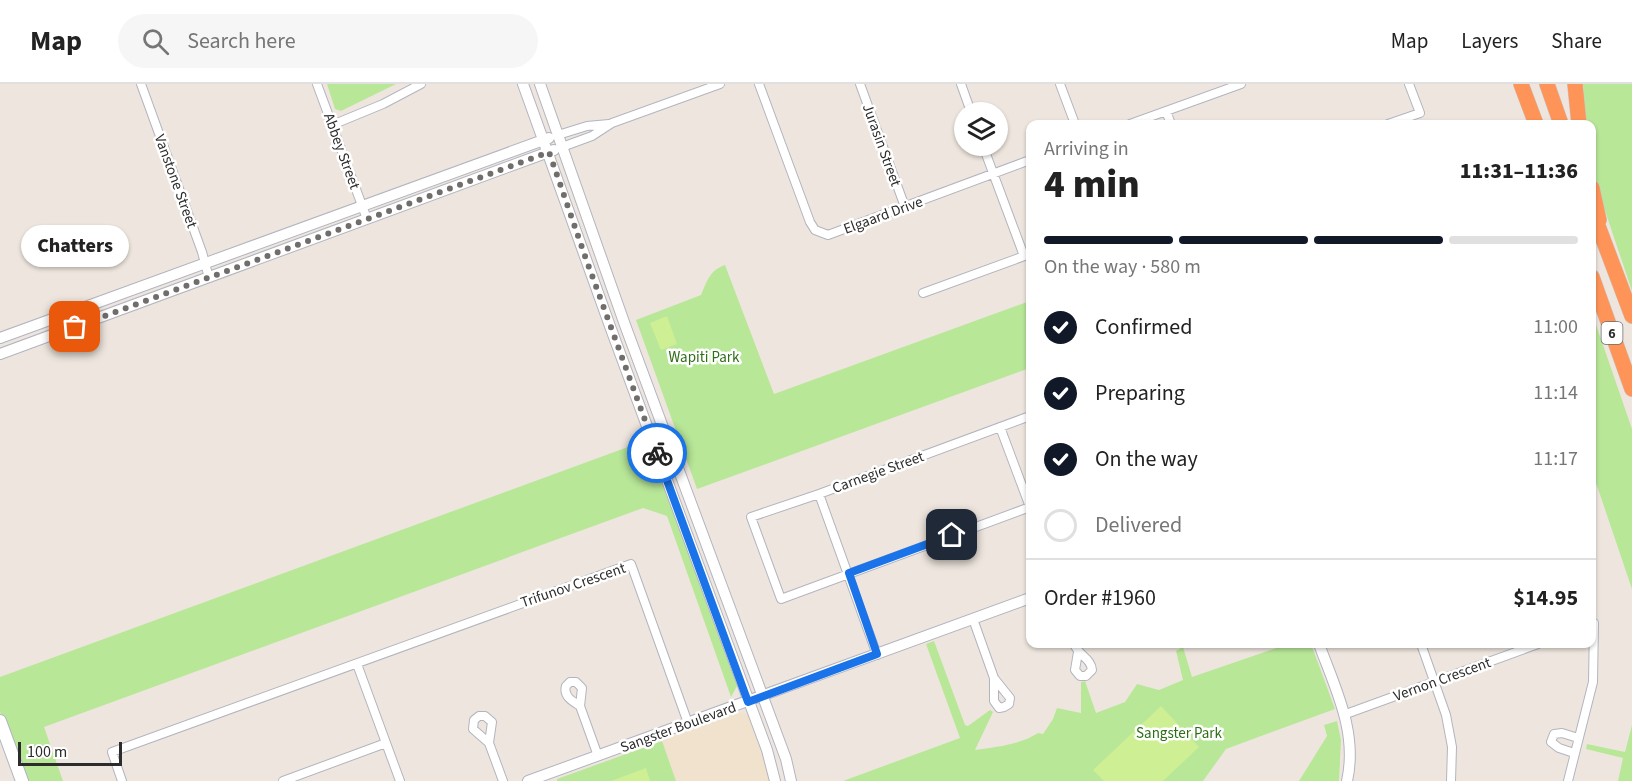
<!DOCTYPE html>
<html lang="en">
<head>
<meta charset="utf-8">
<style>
  body { margin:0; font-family:"Source Sans 3",sans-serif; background:#f6f6f6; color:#222; height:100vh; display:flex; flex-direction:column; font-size:22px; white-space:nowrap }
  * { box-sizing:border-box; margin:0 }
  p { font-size:20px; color:#767676 }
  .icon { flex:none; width:33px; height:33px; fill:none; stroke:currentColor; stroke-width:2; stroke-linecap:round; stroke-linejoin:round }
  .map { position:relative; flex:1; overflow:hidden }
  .panel { position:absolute; left:1026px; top:36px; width:570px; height:528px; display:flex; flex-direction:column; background:#fff; border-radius:12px; box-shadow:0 2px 4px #0004 }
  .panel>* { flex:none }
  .buttons { position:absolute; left:954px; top:18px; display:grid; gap:12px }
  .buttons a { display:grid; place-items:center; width:54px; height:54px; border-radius:50%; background:#fff; box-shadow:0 2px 4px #0004; font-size:30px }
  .scale { position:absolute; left:18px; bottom:15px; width:104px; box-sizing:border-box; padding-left:6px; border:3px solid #2c2c2c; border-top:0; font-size:16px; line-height:21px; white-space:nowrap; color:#2c2c2c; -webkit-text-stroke:4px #fff; paint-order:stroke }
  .pin { position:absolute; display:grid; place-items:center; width:51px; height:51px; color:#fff; margin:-26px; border-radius:12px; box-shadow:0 3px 9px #0006 }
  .courier { position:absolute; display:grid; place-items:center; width:60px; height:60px; margin:-30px; border:4px solid #1a73e8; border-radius:50%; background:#fff; color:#222; box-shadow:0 2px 8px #0007 }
  .bubble { position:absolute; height:42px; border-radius:21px; background:#fff; box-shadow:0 2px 4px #0004; font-size:20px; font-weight:800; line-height:42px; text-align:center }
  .headline em { font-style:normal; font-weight:800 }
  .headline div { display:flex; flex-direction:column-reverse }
  .headline { display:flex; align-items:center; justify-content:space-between; height:102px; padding:0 18px }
  h1 { font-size:39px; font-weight:800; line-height:45px }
  .bar { display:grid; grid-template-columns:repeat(4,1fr); gap:9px 6px; align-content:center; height:72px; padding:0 18px }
  .bar i { height:8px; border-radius:4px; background:#e0e0e0 }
  .bar .on { background:#111827 }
  .bar p { grid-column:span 4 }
  .line { display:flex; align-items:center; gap:15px; padding:0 18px; border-top:2px solid #e0e0e0 }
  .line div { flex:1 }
  ol { padding:0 18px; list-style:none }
  li { display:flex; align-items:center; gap:18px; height:66px }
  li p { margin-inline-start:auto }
  li .icon { padding:6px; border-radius:50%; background:#111827; color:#fff; stroke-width:4 }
  li:last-child { color:#767676 }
  li i { width:33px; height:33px; border:3px solid #e0e0e0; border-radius:50% }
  header { display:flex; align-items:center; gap:36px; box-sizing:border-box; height:84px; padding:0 30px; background:#fff; border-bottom:2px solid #e0e0e0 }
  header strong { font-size:28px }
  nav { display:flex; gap:33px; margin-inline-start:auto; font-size:21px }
  .search { width:420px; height:54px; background:#f6f6f6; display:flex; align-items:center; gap:15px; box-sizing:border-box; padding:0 21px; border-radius:33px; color:#767676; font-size:22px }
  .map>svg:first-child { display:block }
  .education { fill:#f0e2cc }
  .green { fill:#b8e798 }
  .pitch { fill:#ceef93 }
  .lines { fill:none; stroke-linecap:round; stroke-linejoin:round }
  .minor-casing { stroke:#b2b5c0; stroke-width:10 }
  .tertiary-casing { stroke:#b2b5c0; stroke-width:12 }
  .secondary-casing { stroke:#b2b5c0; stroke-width:14 }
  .motorway-casing { stroke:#c8c8c8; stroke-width:16 }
  .minor { stroke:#fff; stroke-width:8 }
  .tertiary { stroke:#fff; stroke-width:10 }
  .secondary { stroke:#fff; stroke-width:12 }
  .motorway { stroke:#ff9458; stroke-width:15 }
  .done { stroke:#706d6a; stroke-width:6; stroke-dasharray:0 10.8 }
  .route { stroke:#1a73e8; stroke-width:8 }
  .labels { text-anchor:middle; stroke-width:5; stroke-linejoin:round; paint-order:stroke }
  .shield { fill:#fff; stroke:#6b6b6b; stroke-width:1.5 }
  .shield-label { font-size:14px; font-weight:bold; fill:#2c2c2c }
  .street-label { font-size:15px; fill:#2c2c2c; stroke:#fff }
  .park-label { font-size:15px; fill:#2f6e17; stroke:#fff }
</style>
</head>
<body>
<header>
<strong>Map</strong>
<div class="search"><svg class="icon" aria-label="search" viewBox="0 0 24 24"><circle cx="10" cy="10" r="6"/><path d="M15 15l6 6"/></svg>Search here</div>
<nav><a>Map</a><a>Layers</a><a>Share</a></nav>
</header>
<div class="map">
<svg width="1632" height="697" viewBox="0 0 1632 697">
  <rect width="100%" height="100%" fill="#eee6de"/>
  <path class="education" d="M741,628L749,631L767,681L769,697H676L662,657Z"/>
  <path class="green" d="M327,0H396L341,27L335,25Z
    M1583,0H1632V207L1593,91L1592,40H1586Z
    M725,181L774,310L1030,217V284L697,405L636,236L701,211C707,197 710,186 725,181Z
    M1592,229L1632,345V505L1592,387Z
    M647,356L737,602L731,613L667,432L643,424L44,643L63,697H26L0,628V593Z
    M934,557L965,641L968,642L990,626L993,628L975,666C997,663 1019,661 1038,649L1043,650L1053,635L1057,624L1081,629V598L1085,597L1096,629L1125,618L1137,600L1159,606L1183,596L1176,567L1183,563L1192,593L1288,560H1311L1335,625L1226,665L1203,697H843L960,654L926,560Z
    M1337,637L1341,656L1339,697H1299L1327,652L1324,641Z
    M1632,641V697H1618L1623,674L1586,665L1587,660L1625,668Z
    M662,657L676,697H557V695Z"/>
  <path class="pitch" d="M667,232L677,260L661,266L650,239Z
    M1161,622L1199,663L1163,697H1104L1093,686Z
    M646,684L650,697H611Z"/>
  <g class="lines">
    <g class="minor-casing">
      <path id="minor" d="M141,0L202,168L209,194
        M317,0L367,135
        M759,0L810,138L815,146L828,151L1030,76
        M860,0L905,123
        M961,0L971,28
        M1060,0L1075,40
        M1166,27L1171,40
        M1130,40L1241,0
        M1388,40L1420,29L1409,0
        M332,41L383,20L421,0
        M558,51L587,42L609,40
        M983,62L1024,172
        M562,63L592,52L612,39L720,0
        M923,209L1030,170
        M819,410L751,433L781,515L1030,423L1000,343
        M973,535L994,594L1010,614L1009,620L1004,623L999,624L994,617V594
        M1074,560C1079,572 1091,574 1092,586L1086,592H1080L1075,586L1078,568
        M1421,560L1446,631L1452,663L1451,697
        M877,571L819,410L1030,332
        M357,580L400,697
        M580,622C572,617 563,612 566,602L570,598H576L582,604L580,622L598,672
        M1346,630L1538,560
        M489,659L492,638L485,632H479L474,636L473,645L489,659L503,697
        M1574,669L1559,664L1551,658L1554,650L1562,649L1578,654
        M122,697L112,668L631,480L688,639
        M283,697L386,659
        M1568,697L1593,598L1594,539L1592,540"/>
    </g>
    <g class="tertiary-casing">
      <path id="tertiary" d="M523,0L611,245L767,666L775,697
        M540,0L625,241L786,675L791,697
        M0,254L549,54
        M0,270L554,66
        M1319,560C1335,604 1358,648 1347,697
        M528,697L1030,514"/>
    </g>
    <g class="secondary-casing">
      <path id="secondary" d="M0,637L22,697"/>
    </g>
    <g class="motorway-casing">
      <path id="motorway" d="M1521,0L1536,40
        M1547,0L1561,40
        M1575,0L1579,40
        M1592,104L1599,136
        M1592,126L1632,232
        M1592,193L1632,305"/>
    </g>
    <use href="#minor" class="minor"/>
    <use href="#tertiary" class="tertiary"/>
    <use href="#secondary" class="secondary"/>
    <use href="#motorway" class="motorway"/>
  </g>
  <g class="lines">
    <path class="done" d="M75,243L549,68L586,175L657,369"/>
    <path class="route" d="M657,369L748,618L877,570L849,489L952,451"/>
  </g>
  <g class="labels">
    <rect class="shield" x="1601.5" y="238" width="21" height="22" rx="4.5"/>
    <g class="shield-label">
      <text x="1612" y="254">6</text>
    </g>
    <g class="street-label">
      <text transform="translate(882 61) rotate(70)" y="5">Jurasin Street</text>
      <text transform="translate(342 67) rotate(70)" y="5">Abbey Street</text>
      <text transform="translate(176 97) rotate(70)" y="5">Vanstone Street</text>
      <text transform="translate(883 131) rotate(-20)" y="5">Elgaard Drive</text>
      <text transform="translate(878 388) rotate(-20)" y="5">Carnegie Street</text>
      <text transform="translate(573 501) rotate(-19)" y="5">Trifunov Crescent</text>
      <text transform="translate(1442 595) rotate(-20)" y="5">Vernon Crescent</text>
      <text transform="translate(678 643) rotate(-20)" y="5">Sangster Boulevard</text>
    </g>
    <g class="park-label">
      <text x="704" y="278">Wapiti Park</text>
      <text x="1179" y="654">Sangster Park</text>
    </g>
  </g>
</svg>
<div class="buttons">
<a><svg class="icon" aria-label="layers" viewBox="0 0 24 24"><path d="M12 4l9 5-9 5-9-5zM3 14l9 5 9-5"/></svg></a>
</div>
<div class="scale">100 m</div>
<div class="pin" style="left:75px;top:243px;background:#ea580c"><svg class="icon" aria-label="bag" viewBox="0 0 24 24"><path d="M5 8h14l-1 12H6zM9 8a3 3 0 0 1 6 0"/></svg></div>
<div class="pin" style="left:952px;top:451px;background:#1f2937"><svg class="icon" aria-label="home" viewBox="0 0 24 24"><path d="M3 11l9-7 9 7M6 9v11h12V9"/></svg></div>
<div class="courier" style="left:657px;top:369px"><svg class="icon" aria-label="bike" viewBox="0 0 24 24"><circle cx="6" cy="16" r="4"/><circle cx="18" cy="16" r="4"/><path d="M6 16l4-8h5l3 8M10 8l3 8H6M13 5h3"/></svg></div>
<div class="bubble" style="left:21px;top:141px;width:108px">Chatters</div>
<section class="panel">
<div class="headline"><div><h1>4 min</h1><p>Arriving in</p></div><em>11:31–11:36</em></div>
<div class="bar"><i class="on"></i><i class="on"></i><i class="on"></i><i></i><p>On the way · 580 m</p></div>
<ol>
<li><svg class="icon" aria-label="check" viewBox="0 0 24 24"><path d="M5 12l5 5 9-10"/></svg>Confirmed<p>11:00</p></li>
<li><svg class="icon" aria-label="check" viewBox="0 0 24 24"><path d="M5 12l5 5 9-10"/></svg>Preparing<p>11:14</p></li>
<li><svg class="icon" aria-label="check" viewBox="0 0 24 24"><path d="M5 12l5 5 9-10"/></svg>On the way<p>11:17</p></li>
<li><i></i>Delivered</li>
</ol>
<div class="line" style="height:78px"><div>Order #1960</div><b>$14.95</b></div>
</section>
</div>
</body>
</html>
